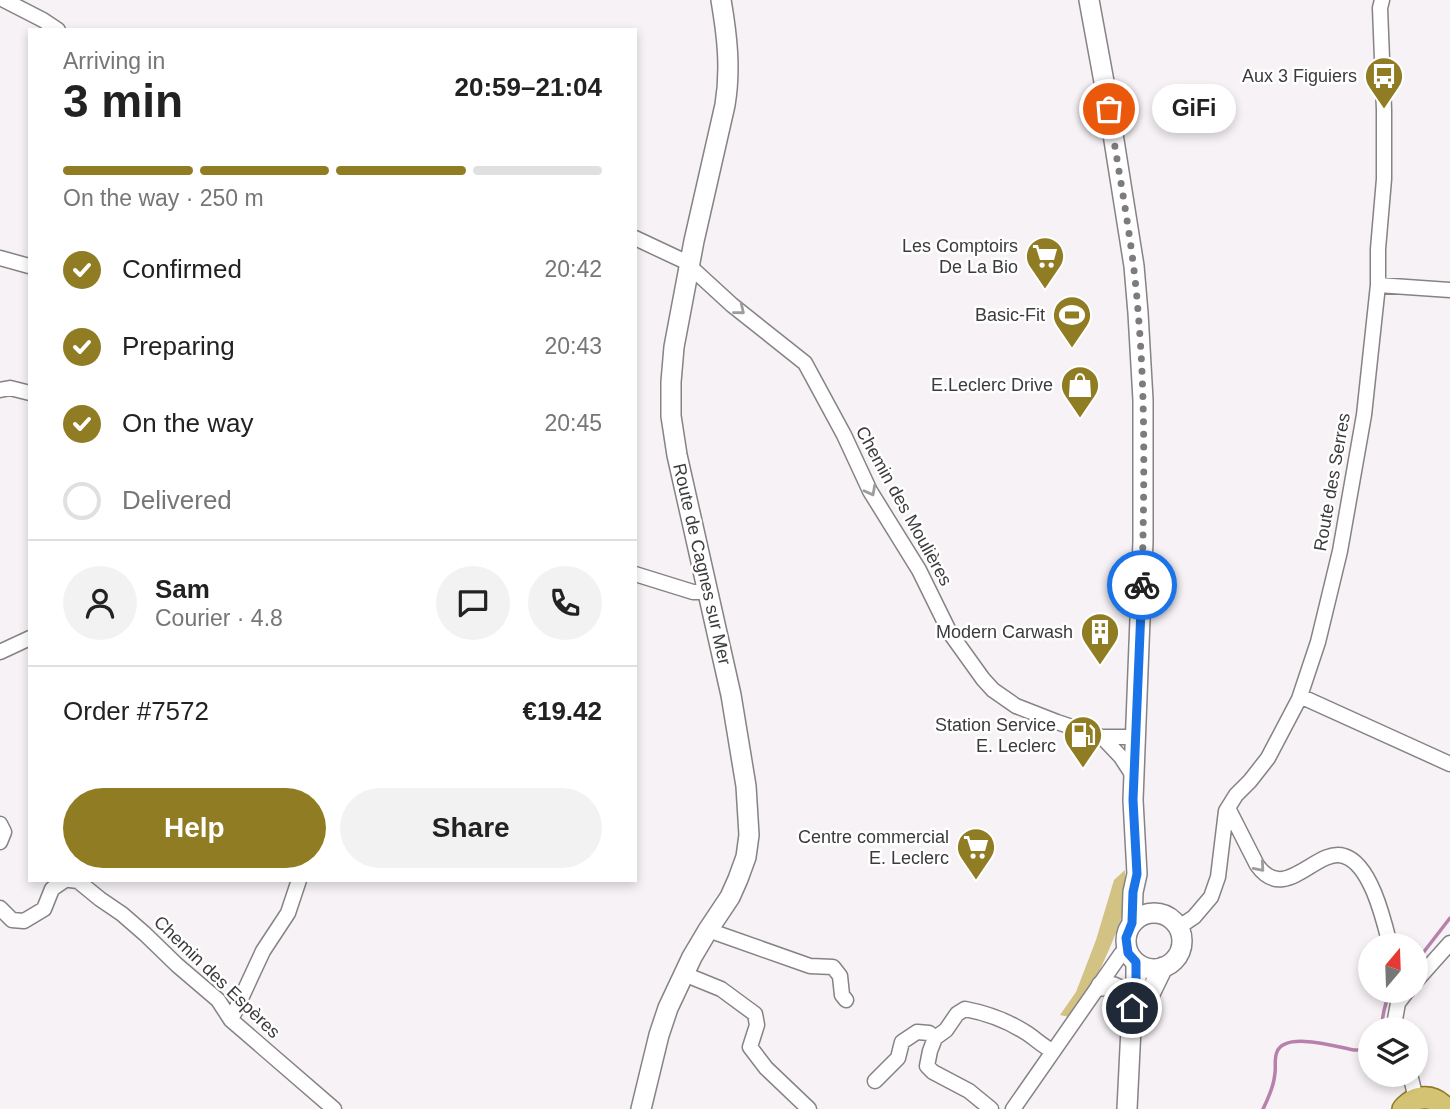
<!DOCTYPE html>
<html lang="en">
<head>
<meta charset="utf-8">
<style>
  body { margin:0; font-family:Arial,sans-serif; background:#f2f2f2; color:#222; height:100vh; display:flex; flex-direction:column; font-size:26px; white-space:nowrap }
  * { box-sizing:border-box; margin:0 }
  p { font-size:23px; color:#767676 }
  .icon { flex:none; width:38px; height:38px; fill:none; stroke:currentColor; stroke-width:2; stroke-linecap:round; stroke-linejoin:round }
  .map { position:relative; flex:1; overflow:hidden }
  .side { position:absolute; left:28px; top:28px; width:609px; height:854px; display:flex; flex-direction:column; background:#fff; border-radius:0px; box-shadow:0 4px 10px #0003 }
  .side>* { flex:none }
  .needle { width:46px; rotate:19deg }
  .buttons { position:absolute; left:1358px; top:933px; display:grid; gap:14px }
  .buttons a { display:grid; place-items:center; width:70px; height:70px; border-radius:50%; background:#fff; box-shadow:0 4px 10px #0003; font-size:35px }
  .pin { position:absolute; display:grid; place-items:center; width:60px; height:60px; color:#fff; margin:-30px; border:4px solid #fff; border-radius:50%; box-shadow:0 2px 7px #0007 }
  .courier { position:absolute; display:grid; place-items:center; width:70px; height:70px; margin:-35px; border:5px solid #1a73e8; border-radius:50%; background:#fff; color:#222; box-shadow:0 2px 9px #0007 }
  .bubble { position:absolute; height:49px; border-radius:24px; background:#fff; box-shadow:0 4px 10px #0003; font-size:23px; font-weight:700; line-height:49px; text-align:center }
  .head em { font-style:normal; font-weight:700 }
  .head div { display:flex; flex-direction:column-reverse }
  .head { display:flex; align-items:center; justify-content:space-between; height:119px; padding:0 35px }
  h1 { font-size:46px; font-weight:700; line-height:52px }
  .bar { display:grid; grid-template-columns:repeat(4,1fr); gap:10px 7px; align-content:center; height:84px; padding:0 35px }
  .bar i { height:9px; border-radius:5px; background:#e0e0e0 }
  .bar .selected { background:#907c22 }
  .bar p { grid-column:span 4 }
  .line { display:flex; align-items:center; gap:18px; padding:0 35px; border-top:2px solid #e0e0e0 }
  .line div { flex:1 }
  .round { display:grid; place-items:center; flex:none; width:74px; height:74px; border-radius:37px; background:#f2f2f2 }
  ol { padding:0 35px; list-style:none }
  li { display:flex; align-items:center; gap:21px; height:77px }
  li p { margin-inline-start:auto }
  li .icon { padding:7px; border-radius:50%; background:#907c22; color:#fff; stroke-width:4 }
  li:last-child { color:#767676 }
  li i { width:38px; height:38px; border:4px solid #e0e0e0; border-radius:50% }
  .primary-button { display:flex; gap:14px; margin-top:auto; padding:14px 35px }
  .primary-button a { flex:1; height:80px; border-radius:42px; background:#907c22; color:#fff; font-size:28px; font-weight:700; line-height:80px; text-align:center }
  .primary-button a+a { background:#f2f2f2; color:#222 }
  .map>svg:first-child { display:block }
  .green { fill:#d2c284 }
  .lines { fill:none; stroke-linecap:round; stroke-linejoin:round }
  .stream { stroke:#b781ab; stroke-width:3.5 }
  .street-casing { stroke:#868285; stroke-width:17 }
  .secondary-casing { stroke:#868285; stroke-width:22 }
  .primary-casing { stroke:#8c7922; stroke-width:24 }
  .street { stroke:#fff; stroke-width:14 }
  .secondary { stroke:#fff; stroke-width:19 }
  .primary { stroke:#d4c372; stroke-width:21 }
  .oneway { stroke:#9e9d9e }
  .done { stroke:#7d7b7d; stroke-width:7; stroke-dasharray:0 12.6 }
  .route { stroke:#1a73e8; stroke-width:9 }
  .labels { text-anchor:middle; stroke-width:5; stroke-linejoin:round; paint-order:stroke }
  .poi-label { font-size:18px; fill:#3c3b3c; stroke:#fff; text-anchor:end }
  .street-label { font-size:18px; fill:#3c3b3c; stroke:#fff }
</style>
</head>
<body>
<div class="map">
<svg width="1450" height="1109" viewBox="0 0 1450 1109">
  <rect width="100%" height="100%" fill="#f6f2f5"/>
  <path class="green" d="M1125,870C1125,881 1126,893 1125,904C1121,928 1088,1002 1069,1017L1060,1015L1076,992L1096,940L1114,880Z"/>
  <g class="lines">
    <path class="stream" d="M1416,962L1450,918
      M1382,1029C1382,1016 1385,1002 1392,990
      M1263,1109C1269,1097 1274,1086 1275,1073C1276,1066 1274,1058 1277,1052C1285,1031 1337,1047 1354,1050C1360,1050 1365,1050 1370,1049"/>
    <g class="street-casing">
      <path id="street" d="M4,0L43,20L58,30
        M635,238L684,261L732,305L805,363L844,435L870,491L919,570L950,633L983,679L993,690L1016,706L1057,722L1102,737H1130L1136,738
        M0,258L29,266
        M1378,285L1450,290
        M0,390L10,388L30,393
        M635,574L693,592H709
        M0,652L30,638
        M1300,696L1450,764
        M1102,737L1121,757L1134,777
        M1228,808L1257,865C1285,905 1316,847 1344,856C1371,864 1384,921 1390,945
        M0,824L4,832L0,842
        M70,880L78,881L100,899L122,914L145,934L177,965L218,1000L231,1020L334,1109
        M0,908L12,920L24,921L44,909L52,889L65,880
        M1179,927L1194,917L1211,897L1218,877L1226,811L1236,795L1250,781L1268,758L1299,699L1318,642L1340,551L1364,415L1378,285V249L1384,179V110L1380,8L1382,0
        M708,930L810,966L833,967L840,976L842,995L846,1000
        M684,974L721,989L755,1014L757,1025L750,1047L766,1068L809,1109
        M1416,981L1450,943
        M231,1020L263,951L288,913L299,880
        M1395,1029L1394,1025L1398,1003L1408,990
        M935,1038L946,1030L957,1014L965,1009C986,1013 1006,1020 1025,1032C1035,1038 1042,1046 1053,1051
        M1410,1074L1416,1099
        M875,1081L898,1058L902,1042L917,1032L929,1033L935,1038L930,1051L927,1066L933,1072L969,1091L991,1109
        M1013,1109L1121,954L1127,949"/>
    </g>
    <g class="secondary-casing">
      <path id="secondary" d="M1089,0L1109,109L1134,266L1138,313L1143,400V541L1133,800L1137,874L1133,892L1132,923
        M1126 941a28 28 0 1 1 56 0a28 28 0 1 1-56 0Z
        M1101,986C1118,984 1125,993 1132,1008
        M1135,1020L1142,1010L1163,967
        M641,1109L659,1035L668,1008L692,957L708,930L730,897L738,879L746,857L749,835L746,786L731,695L677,455L671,416V382L674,347L694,241L725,105C731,69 727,35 721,0
        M1127,1109L1132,1008L1136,987V963"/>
    </g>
    <g class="primary-casing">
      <path id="primary" d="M1403,1109C1416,1094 1434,1094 1446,1109"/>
    </g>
    <use href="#street" class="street"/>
    <use href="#secondary" class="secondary"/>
    <use href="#primary" class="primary"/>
  </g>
  <defs><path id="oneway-chevron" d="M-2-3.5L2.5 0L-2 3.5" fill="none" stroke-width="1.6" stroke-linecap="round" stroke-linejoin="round" transform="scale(1.75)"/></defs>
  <g class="oneway">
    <use href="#oneway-chevron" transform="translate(740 310) rotate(39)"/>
    <use href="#oneway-chevron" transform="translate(871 491) rotate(62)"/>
    <use href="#oneway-chevron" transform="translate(1260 867) rotate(49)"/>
  </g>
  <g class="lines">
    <path class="done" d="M1109,109C1119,176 1133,243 1138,311C1146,402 1144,493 1142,585"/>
    <path class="route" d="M1132,1008L1136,987V962L1128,953L1126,938L1132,923L1133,892L1137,874L1133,800L1142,585"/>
  </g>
  <defs>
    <g id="bus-pin" transform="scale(2.0125)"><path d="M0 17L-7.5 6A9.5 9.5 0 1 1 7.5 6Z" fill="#907c22" stroke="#fff"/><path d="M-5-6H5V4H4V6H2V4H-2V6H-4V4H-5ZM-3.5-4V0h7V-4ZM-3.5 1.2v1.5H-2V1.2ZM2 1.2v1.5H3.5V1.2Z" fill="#fff"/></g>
    <g id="supermarket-pin" transform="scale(2.0125)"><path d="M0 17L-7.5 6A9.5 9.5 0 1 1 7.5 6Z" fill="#907c22" stroke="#fff"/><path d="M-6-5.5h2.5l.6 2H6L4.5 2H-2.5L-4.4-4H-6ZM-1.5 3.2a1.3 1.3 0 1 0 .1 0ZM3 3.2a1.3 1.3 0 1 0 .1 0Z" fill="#fff"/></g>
    <g id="stadium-pin" transform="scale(2.0125)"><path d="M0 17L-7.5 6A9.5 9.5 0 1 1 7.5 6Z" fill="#907c22" stroke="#fff"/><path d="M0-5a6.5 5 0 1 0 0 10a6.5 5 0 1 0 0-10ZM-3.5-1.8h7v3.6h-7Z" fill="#fff"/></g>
    <g id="shop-pin" transform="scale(2.0125)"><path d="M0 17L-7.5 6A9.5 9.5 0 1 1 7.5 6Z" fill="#907c22" stroke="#fff"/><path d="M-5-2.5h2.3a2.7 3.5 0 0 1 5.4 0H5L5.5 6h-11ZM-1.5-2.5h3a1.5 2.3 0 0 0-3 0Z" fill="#fff"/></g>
    <g id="building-pin" transform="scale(2.0125)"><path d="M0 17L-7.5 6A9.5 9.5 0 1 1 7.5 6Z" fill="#907c22" stroke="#fff"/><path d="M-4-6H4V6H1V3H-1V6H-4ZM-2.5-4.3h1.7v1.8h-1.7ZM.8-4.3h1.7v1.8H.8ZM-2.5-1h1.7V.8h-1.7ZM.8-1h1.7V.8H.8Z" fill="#fff"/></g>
    <g id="fuel-pin" transform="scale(2.0125)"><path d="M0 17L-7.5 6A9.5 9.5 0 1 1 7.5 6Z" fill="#907c22" stroke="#fff"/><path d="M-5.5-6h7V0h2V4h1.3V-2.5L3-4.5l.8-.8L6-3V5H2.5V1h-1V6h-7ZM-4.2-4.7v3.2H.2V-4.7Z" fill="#fff"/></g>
  </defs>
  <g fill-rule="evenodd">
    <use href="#bus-pin" x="1384" y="76"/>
    <use href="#supermarket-pin" x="1045" y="256"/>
    <use href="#stadium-pin" x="1072" y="315"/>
    <use href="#shop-pin" x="1080" y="385"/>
    <use href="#building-pin" x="1100" y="632"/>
    <use href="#fuel-pin" x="1083" y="735"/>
    <use href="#supermarket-pin" x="976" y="847"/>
  </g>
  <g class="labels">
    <g class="poi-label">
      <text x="1357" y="82">Aux 3 Figuiers</text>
      <text x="1018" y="252">Les Comptoirs<tspan x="1018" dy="21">De La Bio</tspan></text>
      <text x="1045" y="321">Basic-Fit</text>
      <text x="1053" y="391">E.Leclerc Drive</text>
      <text x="1073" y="638">Modern Carwash</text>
      <text x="1056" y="731">Station Service<tspan x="1056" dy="21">E. Leclerc</tspan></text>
      <text x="949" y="843">Centre commercial<tspan x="949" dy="21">E. Leclerc</tspan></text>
    </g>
    <g class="street-label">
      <text transform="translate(1332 482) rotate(-80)" y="6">Route des Serres</text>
      <text transform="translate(904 506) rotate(61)" y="6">Chemin des Moulières</text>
      <text transform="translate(702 564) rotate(77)" y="6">Route de Cagnes sur Mer</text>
      <text transform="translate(217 977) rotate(44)" y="6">Chemin des Espères</text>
    </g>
  </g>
</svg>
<div class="buttons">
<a><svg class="needle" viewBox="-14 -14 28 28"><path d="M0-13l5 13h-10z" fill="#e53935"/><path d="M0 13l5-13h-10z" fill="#767676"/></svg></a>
<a><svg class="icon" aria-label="layers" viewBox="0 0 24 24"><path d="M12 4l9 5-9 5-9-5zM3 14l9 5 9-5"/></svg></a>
</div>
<div class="pin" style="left:1109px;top:109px;background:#ea580c"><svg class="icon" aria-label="bag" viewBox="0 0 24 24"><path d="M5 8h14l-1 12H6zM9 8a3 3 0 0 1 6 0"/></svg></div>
<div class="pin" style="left:1132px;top:1008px;background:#1f2937"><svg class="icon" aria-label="home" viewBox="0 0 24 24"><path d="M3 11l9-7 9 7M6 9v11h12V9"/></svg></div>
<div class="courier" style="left:1142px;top:585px"><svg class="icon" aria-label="bike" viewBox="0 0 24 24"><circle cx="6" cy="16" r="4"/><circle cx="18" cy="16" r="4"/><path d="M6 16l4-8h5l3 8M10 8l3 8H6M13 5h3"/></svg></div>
<div class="bubble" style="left:1152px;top:84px;width:84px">GiFi</div>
<section class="side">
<div class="head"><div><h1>3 min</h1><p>Arriving in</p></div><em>20:59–21:04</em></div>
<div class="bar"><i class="selected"></i><i class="selected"></i><i class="selected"></i><i></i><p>On the way · 250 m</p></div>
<ol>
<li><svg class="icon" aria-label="check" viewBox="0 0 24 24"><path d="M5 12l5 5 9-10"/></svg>Confirmed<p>20:42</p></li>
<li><svg class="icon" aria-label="check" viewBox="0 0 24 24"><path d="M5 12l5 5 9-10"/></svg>Preparing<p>20:43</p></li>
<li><svg class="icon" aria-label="check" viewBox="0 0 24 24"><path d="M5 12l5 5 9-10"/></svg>On the way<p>20:45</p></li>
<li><i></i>Delivered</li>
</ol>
<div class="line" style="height:126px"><a class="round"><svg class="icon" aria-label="person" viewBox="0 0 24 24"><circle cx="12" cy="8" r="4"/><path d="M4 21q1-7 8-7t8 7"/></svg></a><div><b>Sam</b><p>Courier · 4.8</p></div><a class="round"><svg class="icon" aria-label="chat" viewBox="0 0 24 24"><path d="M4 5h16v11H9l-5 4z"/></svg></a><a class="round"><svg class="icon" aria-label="phone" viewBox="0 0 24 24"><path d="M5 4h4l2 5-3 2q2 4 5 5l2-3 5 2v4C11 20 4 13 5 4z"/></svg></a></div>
<div class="line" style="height:91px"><div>Order #7572</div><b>€19.42</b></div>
<div class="primary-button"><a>Help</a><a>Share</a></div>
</section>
</div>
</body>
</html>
